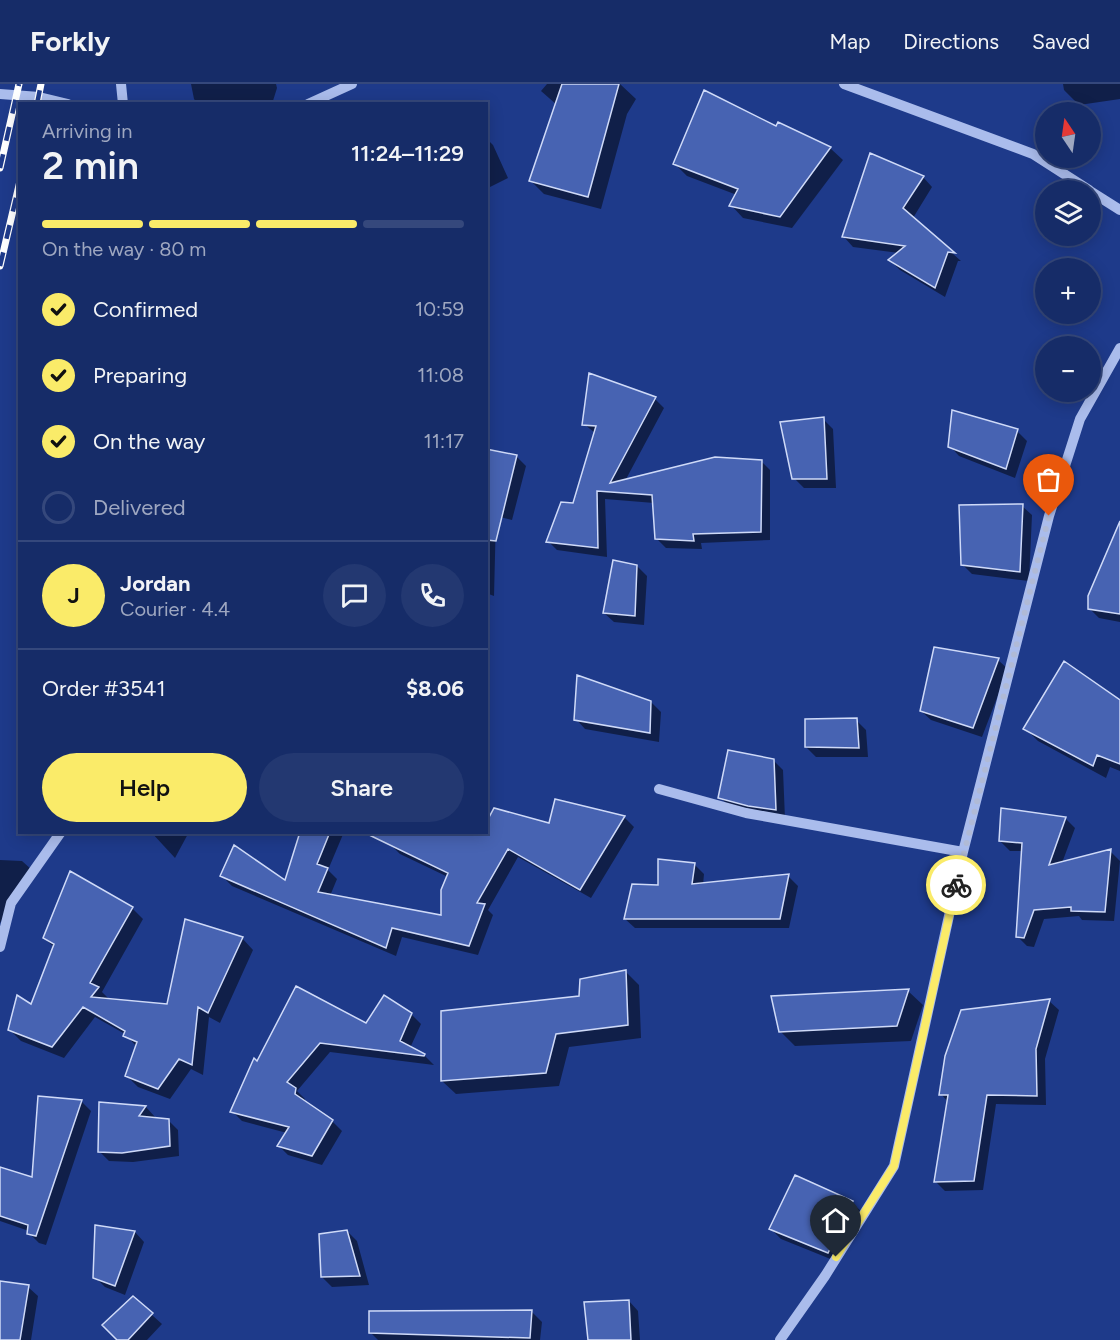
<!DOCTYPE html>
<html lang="en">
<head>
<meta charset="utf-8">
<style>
  body { margin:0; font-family:Figtree,sans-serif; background:#233871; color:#f1f3f6; height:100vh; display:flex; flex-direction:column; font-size:22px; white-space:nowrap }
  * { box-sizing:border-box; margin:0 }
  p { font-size:20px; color:#9ea7c0 }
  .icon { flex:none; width:33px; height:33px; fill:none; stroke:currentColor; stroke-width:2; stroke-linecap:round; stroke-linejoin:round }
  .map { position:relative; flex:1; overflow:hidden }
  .details { position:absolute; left:18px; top:18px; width:470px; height:732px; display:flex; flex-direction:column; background:#162c68; border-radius:0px; box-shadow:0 3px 15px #0003,0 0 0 2px #35487c }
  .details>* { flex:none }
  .needle { width:39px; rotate:347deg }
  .buttons { position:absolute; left:1035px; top:18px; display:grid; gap:12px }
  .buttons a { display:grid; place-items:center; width:66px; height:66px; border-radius:50%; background:#162c68; box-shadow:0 3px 15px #0003,0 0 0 2px #35487c; font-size:30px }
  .pin { position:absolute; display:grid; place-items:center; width:51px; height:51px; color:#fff; margin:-62px -26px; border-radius:50% 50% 50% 0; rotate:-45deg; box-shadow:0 0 6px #0007 }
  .pin .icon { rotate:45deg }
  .courier { position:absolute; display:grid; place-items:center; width:60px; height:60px; margin:-30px; border:4px solid #faeb69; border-radius:50%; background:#fff; color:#222; box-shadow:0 2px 8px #0007 }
  .headline em { font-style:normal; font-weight:600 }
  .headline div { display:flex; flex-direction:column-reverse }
  .headline { display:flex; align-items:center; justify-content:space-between; height:102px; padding:0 24px }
  h1 { font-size:39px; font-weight:600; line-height:45px }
  .bar { display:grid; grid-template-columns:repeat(4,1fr); gap:9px 6px; align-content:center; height:72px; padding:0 24px }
  .bar i { height:8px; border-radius:4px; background:#35487c }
  .bar .current { background:#faeb69 }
  .bar p { grid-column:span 4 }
  .line { display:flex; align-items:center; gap:15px; padding:0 24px; border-top:2px solid #35487c }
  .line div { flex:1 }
  .round { display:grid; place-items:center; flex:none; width:63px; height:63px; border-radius:32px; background:#233871 }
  ol { padding:0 24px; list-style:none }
  li { display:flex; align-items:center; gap:18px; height:66px }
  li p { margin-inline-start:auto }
  li .icon { padding:6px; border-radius:50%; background:#faeb69; color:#111; stroke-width:4 }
  li:last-child { color:#9ea7c0 }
  li i { width:33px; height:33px; border:3px solid #35487c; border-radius:50% }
  .button { display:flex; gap:12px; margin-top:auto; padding:12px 24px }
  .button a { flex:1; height:69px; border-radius:36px; background:#faeb69; color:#111; font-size:24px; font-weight:600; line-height:69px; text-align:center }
  .button a+a { background:#233871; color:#f1f3f6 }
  header { display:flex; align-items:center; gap:36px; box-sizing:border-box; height:84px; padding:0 30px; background:#162c68; border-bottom:2px solid #35487c }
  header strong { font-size:28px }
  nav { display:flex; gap:33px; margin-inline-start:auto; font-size:21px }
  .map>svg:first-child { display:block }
  .shadow { fill:#0007 }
  .building { fill:#4763b2; stroke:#cfdaf8; stroke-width:1.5 }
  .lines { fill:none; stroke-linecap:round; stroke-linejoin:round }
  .minor { stroke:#aabcec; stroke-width:10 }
  .rail-casing { stroke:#fff; stroke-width:7 }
  .rail { stroke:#1e3a8a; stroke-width:4.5; stroke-dasharray:14; stroke-linecap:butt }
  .done { stroke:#b0bad6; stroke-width:6; stroke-dasharray:0 10.8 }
  .route { stroke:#faeb69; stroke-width:8 }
</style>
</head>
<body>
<header>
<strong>Forkly</strong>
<nav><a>Map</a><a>Directions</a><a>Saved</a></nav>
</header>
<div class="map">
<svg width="1120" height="1256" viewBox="0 0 1120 1256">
  <rect width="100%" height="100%" fill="#1e3a8a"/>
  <path class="shadow" d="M191,0H276L277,4L272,20H198L194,15Z
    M547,0H620L636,15L627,30L601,125L544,110L531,97L557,21L541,7Z
    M1063,0H1120V15L1079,21L1064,6Z
    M779,40L830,64L843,76L792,144L743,134L731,121L737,111L687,92L675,80L776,44Z
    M486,54L493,61L508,94L486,105Z
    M923,93L932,103L913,134L961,177H958L945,213L900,186L890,176L899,169L853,163L844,153Z
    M655,315L664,324L625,397L761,377L770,386V456L701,459L702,465L666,464L656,454L654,419L605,415L607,473L557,466L548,457L574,421L595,349L584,340Z
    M823,335L833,345L836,404H804L794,394Z
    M1017,347L1027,357L1015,394L959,372L950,362Z
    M486,367L516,372L526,382L512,436L496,432L494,512L486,509Z
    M1022,422L1032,431L1029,497L972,490L962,480Z
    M1120,468V538L1099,534L1089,524Z
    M637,482L647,492L644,541L614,538L604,529Z
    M998,576L1008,585L982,653L931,636L921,627Z
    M651,618L661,628L659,658L585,645L576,635Z
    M1120,618V687L1110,683L1106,694L1038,657L1025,644Z
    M856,636L866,646L868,673H816L806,663Z
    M773,676L783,686L785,735L730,723L720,713Z
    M624,733L634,743L591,814L518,773L488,826L493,831L478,871L402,853L396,872L232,802L222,792L286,798L302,748H344L328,786L337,795L330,812L443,833L448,793L400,770L390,760L486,748V735L489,737L551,741Z
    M1065,734L1075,744L1062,779L1110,767L1120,777L1114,837L1082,836L1079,832L1044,835L1034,863L1027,862L1017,852L1023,767H1010L1000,757Z
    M151,748H189L175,774Z
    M0,776L22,777L32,786L0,839Z
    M694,780L704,790L703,801L788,792L798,802L789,844H635L625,835L659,803Z
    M132,824L143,835L102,908L110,916L168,922L242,854L253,866L220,939L209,933L203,991L191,985L170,1015L138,1003L127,992L137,963L125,950L95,933L64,974L21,957L10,946L32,922L54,863L44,854Z
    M626,888L639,901L641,954L569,963L559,1002L456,1010L442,997L580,913Z
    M908,907L923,921L911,957L795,962L780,947Z
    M1049,917L1059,926L1045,975L1046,1021L996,1020L983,1106L945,1107L935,1097L948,1018L941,1010Z
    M411,930L421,940L410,964L424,971L434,981L330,968L297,1007L305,1015L304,1018L332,1037L342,1047L322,1081L288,1071L279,1062L287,1049L242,1037L232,1027L258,979L367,941Z
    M81,1017L91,1027L46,1161L39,1159L29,1149V1147L0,1137V1090L33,1095Z
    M101,1019L146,1023L155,1033L154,1035L168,1036L178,1046L179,1072L133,1078L109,1077L99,1067Z
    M795,1093L852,1119L862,1128L838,1178L781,1155L771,1145Z
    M97,1142L135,1148L144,1158L125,1211L105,1203L95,1193Z
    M347,1147L357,1157L369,1201L332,1203L322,1193Z
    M0,1198L28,1203L38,1212L31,1256H0Z
    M133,1214L162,1240L147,1256H119Z
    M629,1217L638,1227L640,1256H589Z
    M532,1228L542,1238L540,1256H378L370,1248Z"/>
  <path class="building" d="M562,0H619L588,113L529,97Z
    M704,6L776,42L778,38L831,63L780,133L729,122L738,105L673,80Z
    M870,69L924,92L903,124L955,169L948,168L935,204L888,176L905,162L842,153Z
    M589,289L656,313L610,399L715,373L762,376L761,448L693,450L694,457L655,455L652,411L597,407L598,464L546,458L561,418L573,419L596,342L582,341Z
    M952,326L1018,345L1006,385L948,363Z
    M824,333L827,395H792L780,338Z
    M486,365L517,371L496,457L486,456Z
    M1023,420L1020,488L961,481L959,421Z
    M1120,437V530L1088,525V512Z
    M613,476L637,481L635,532L603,529Z
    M934,563L999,574L973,644L920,627Z
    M1064,577L1120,616V680L1097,671L1093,682L1023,645Z
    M577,591L651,617L650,649L574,636Z
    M857,634L859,664L805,663V635Z
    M728,666L774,675L776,726L748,722L718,714Z
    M555,715L625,732L580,806L508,765L477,819L485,820L469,862L392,844L386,864L220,792L234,761L285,796L300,748H330L317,780L328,784L318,808L441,831V806L448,789L363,748H486V739L494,724L549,739Z
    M1001,724L1066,733L1049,781L1111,765L1105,828L1071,827V823L1034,826L1024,854L1016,853L1022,759L999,757Z
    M658,775L695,779L692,800L789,790L780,835H624L632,800L658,801Z
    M70,787L133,823L90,899L99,903L91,913L167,920L185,835L243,853L208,929L198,923L192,981L179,975L158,1005L125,992L137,958L123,952L125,947L83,923L52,963L8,946L17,911L31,920L54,860L43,854Z
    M626,886L628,941L556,950L546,989L441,997V927L579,912L580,895Z
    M296,902L366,939L384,911L412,929L400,957L425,970L424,972L320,959L287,998L296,1004L295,1010L333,1036L312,1072L277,1062L289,1043L230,1028L254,974L257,977Z
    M909,905L897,942L779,948L771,912Z
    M1050,915L1036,965L1037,1012L987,1011L974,1097L934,1098L948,1011H939L945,972L961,926Z
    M38,1012L82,1016L36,1152L27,1150L28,1141L0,1132V1083L32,1093Z
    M99,1018L146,1022L139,1032L169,1035L170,1062L122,1069L98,1068Z
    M795,1091L853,1117L828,1169L769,1145Z
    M95,1141L135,1147L115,1202L93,1194Z
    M347,1146L360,1192L321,1193L319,1150Z
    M0,1197L29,1201L20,1256H0Z
    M133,1212L153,1229L128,1256H117L102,1241Z
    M629,1216L631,1256H588L584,1218Z
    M532,1226L530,1254L369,1249V1227Z"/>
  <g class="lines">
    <path class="minor" d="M121,0L123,20
      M844,0L1033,70L1089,106
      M0,10L39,13L68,20
      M308,20L352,0
      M1090,107L1120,126
      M659,705L746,729L963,768
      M0,863L11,819L61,748
      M780,1256L825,1192L894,1082L963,768L1049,432L1080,335L1120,264"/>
    <g class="rail-casing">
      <path id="rail" d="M37,20L41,0
        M0,84L19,0
        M0,182L20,97"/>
    </g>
    <use href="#rail" class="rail"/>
  </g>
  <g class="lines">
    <path class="done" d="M956,801L1049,432"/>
    <path class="route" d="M836,1173L894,1082L956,801"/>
  </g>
</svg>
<div class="buttons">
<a><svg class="needle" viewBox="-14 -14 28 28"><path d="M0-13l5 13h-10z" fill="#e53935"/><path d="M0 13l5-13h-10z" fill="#9ea7c0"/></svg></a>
<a><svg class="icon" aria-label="layers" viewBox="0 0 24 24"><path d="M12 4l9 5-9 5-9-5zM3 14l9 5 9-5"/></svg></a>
<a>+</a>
<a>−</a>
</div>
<div class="pin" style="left:1049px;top:432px;background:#ea580c"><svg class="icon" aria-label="bag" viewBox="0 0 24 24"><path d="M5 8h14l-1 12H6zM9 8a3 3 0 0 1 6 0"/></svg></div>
<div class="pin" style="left:836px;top:1173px;background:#1f2937"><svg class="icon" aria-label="home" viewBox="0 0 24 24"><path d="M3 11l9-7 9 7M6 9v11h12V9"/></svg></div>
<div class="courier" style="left:956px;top:801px"><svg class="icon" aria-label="bike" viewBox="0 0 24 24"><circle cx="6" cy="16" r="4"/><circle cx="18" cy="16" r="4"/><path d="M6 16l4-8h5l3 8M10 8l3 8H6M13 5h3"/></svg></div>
<section class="details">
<div class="headline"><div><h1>2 min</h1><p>Arriving in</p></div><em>11:24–11:29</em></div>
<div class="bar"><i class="current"></i><i class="current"></i><i class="current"></i><i></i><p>On the way · 80 m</p></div>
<ol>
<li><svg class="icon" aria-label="check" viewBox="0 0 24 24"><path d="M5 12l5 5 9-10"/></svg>Confirmed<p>10:59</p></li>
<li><svg class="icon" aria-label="check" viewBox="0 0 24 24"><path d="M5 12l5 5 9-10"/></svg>Preparing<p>11:08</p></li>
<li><svg class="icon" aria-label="check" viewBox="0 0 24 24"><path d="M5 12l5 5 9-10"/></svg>On the way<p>11:17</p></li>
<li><i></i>Delivered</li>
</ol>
<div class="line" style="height:108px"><b class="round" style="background:#faeb69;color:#111">J</b><div><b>Jordan</b><p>Courier · 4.4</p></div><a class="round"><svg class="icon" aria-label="chat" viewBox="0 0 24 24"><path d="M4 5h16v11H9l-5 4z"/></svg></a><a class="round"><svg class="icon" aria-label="phone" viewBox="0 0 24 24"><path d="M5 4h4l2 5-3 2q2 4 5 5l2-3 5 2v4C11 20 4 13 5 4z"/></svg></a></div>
<div class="line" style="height:78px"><div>Order #3541</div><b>$8.06</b></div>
<div class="button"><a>Help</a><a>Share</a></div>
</section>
</div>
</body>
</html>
